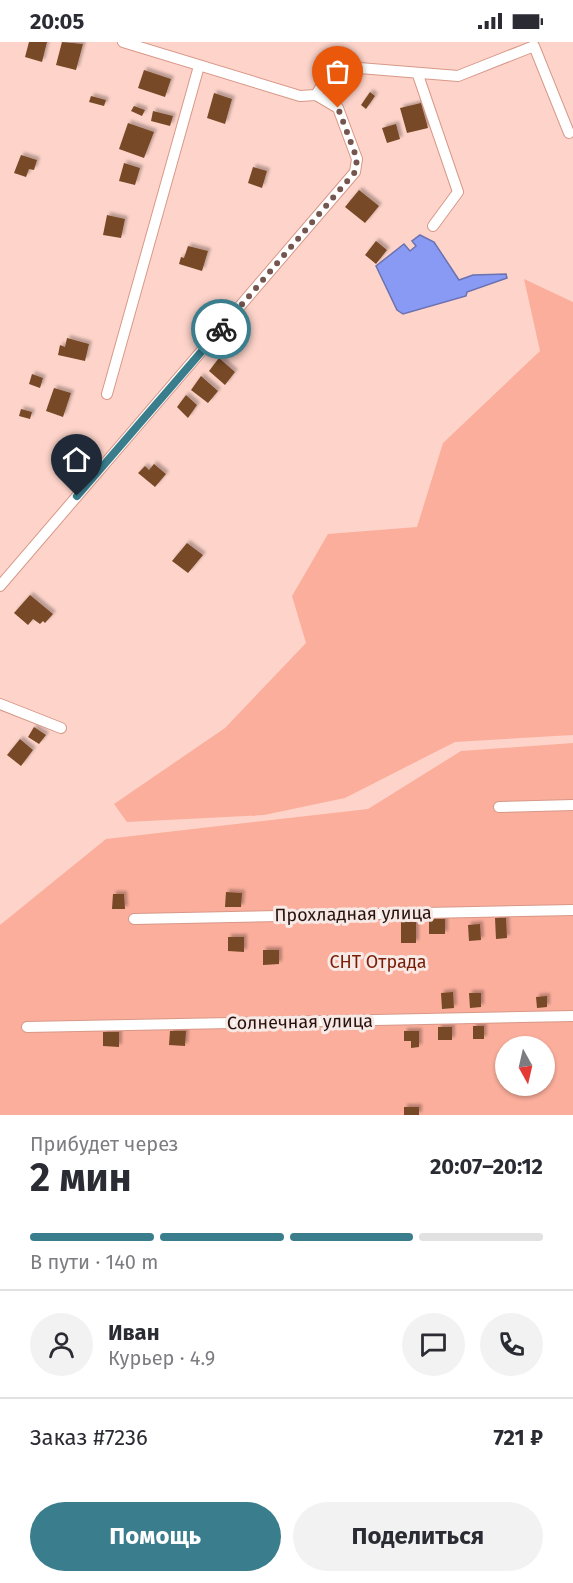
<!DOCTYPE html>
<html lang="ru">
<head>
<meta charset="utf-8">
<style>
  body { margin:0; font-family:"Fira Sans",sans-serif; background:#f2f2f3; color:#2b2b33; height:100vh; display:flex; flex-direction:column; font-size:22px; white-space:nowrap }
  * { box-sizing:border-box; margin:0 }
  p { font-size:20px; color:#7c7c81 }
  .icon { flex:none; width:33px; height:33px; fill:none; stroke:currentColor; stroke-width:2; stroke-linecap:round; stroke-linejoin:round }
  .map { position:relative; height:1073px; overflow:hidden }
  .details { display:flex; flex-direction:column; background:#fff; flex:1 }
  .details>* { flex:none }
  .needle { width:39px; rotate:172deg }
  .controls { position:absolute; left:495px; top:994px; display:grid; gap:12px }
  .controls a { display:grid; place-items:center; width:60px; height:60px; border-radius:50%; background:#fff; box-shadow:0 2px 4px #0004; font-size:30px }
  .pin { position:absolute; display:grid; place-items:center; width:51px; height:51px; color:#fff; margin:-62px -26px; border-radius:50% 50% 50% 0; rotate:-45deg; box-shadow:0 0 6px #0007 }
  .pin .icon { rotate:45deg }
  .courier { position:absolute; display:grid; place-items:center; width:60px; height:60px; margin:-30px; border:4px solid #3a7e8d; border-radius:50%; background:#fff; color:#222; box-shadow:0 2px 8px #0007 }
  .overview em { font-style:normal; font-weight:700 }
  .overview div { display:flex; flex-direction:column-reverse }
  .overview { display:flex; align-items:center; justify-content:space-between; height:102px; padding:0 30px }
  h1 { font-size:39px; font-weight:700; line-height:45px }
  .bar { display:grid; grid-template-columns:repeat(4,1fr); gap:9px 6px; align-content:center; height:72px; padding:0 30px }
  .bar i { height:8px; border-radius:4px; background:#e1e1e2 }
  .bar .current { background:#3a7e8d }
  .bar p { grid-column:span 4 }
  .line { display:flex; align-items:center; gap:15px; padding:0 30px; border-top:2px solid #e1e1e2 }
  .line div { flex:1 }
  .round { display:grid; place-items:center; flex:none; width:63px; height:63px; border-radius:32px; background:#f2f2f3 }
  .cta { display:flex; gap:12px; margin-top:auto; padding:12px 30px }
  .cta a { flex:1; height:69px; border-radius:36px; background:#3a7e8d; color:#fff; font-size:24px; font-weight:700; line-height:69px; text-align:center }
  .cta a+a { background:#f2f2f3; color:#2b2b33 }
  .status { display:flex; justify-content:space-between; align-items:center; height:42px; padding:0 30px; background:#fff; direction:ltr }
  .status svg { height:16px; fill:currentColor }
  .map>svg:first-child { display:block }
  .green { fill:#fbae9b; fill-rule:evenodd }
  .water { fill:#889af4; stroke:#6c71af; stroke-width:1.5 }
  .building { fill:#774826; filter:url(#shadow) }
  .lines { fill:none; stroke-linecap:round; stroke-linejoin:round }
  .minor-casing { stroke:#d89888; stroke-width:12 }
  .minor { stroke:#fff; stroke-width:10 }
  .done { stroke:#74564f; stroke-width:6; stroke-dasharray:0 10.8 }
  .route { stroke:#3a7e8d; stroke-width:8 }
  .labels { text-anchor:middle; stroke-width:6; stroke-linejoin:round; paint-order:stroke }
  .street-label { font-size:18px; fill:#29120d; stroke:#f7e9e5 }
  .park-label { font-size:18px; fill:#7a1d06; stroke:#f7e9e5 }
</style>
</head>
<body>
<div class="status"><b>20:05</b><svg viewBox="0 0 49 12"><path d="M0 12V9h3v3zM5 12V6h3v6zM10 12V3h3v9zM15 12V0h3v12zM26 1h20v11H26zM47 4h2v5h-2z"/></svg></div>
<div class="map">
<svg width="573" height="1073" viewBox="0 0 573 1073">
  <defs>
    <filter id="shadow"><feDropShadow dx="3" dy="-3" stdDeviation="1.5" flood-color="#0004"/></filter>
  </defs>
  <rect width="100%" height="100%" fill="#fed4ca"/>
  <path class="green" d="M524,237L573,260V693L455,700L345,756L264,773L127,780L114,762L225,686L306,601L292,554L328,492L417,485L443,401L540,309Z
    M573,701V1073H0V883L106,797L368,767L461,709ZM506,1005H544V1044H506Z"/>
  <path class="water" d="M420,193L434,200L459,238L473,233L506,232L507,236L467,250L466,254L403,272L397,268L376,224L404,202L410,209L416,204L412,199Z"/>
  <path class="building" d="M29,0H47L42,20L25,15Z
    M62,0L83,2L76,28L56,23Z
    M144,28L171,37L165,55L138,46Z
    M370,50L375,54L366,67L361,63Z
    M214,51L232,57L225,82L207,76Z
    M91,54L106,58L104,64L89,60Z
    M421,61L428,86L407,91L400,66Z
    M134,64L145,68L142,74L131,69Z
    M153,69L173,74L170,84L151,79Z
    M128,81L154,90L144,116L119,107Z
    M396,82L400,97L387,101L382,86Z
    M21,113L37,118L34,128L29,127L26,135L14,131Z
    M124,121L140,126L135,143L119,139Z
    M253,125L267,129L262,146L248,141Z
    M359,148L379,164L365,181L345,165Z
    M107,173L125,177L121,196L103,193Z
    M376,199L387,208L376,222L365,213Z
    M188,204L208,209L202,229L179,222L181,215L184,216Z
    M67,296L89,302L85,319L58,313L60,303L65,305Z
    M219,316L235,330L225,343L209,329Z
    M32,332L43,336L40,346L29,342Z
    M201,334L218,349L208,361L191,348Z
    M54,346L71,351L63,375L46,369Z
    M186,353L197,363L188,376L177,365Z
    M21,367L32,370L30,377L19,374Z
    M154,422L166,432L155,445L138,431L145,424L149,428Z
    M187,501L203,513L188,531L172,519Z
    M30,553L53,572L45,581L43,579L40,582L33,577L28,583L14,571Z
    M34,685L46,693L39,702L28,695Z
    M20,697L33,708L21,724L7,713Z
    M226,850L242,851L241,865H225Z
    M113,852H124L125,867H112Z
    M495,876H506L507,896L496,897Z
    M429,877H445V892H429Z
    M401,879H416V901H401Z
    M480,882L481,898L469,899L468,883Z
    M228,895H244V910L228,909Z
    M263,908H279V922L263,923Z
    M453,950L454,966L442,967L441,951Z
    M469,951H481V965L470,966Z
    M547,954V965L537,966L536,955Z
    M473,984H484V997H473Z
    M438,985H452V998H438Z
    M170,989H186L185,1004L169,1003Z
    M404,989H419V1005L411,1006V999H404Z
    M103,990H119V1005L103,1004Z
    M404,1065H419V1073H404Z"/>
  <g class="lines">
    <g class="minor-casing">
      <path id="minor" d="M123,0L300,54L316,53L330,29L347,25L458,34L534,4L569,91
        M418,33L458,150L433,184
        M107,352L199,24
        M0,544L355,130L357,117L338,66L316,53
        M0,662L61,686
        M499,765L573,763
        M134,877L573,868
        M27,985L573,974"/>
    </g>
    <use href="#minor" class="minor"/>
  </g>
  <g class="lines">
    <path class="done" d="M221,287L355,130L357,117L338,66"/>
    <path class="route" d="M77,454L221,287"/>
  </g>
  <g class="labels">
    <g class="street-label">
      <text transform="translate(353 872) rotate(-1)" y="6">Прохладная улица</text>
      <text transform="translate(300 980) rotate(-1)" y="6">Солнечная улица</text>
    </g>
    <g class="park-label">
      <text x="378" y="926">СНТ Отрада</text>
    </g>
  </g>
</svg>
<div class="controls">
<a><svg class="needle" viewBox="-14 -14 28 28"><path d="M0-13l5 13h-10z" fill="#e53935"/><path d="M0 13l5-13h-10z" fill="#7c7c81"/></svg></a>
</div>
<div class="pin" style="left:338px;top:66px;background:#ea580c"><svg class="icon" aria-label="bag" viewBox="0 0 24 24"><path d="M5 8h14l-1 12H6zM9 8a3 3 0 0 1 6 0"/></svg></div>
<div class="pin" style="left:77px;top:454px;background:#1f2937"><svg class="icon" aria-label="home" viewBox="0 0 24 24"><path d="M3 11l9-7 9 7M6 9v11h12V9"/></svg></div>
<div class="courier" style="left:221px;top:287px"><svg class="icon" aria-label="bike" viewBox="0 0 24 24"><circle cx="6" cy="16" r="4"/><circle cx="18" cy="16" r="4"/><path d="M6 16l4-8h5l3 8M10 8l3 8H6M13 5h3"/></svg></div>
</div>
<section class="details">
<div class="overview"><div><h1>2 мин</h1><p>Прибудет через</p></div><em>20:07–20:12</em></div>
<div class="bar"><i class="current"></i><i class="current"></i><i class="current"></i><i></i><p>В пути · 140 m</p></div>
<div class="line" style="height:108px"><a class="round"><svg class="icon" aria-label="person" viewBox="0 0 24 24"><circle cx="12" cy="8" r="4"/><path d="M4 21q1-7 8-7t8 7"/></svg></a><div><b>Иван</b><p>Курьер · 4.9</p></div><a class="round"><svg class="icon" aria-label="chat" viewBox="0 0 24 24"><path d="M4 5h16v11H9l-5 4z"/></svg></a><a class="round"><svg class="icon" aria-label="phone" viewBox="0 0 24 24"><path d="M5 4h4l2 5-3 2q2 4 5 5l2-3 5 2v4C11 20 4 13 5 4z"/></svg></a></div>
<div class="line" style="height:78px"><div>Заказ #7236</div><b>721 ₽</b></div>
<div class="cta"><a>Помощь</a><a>Поделиться</a></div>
</section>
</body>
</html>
